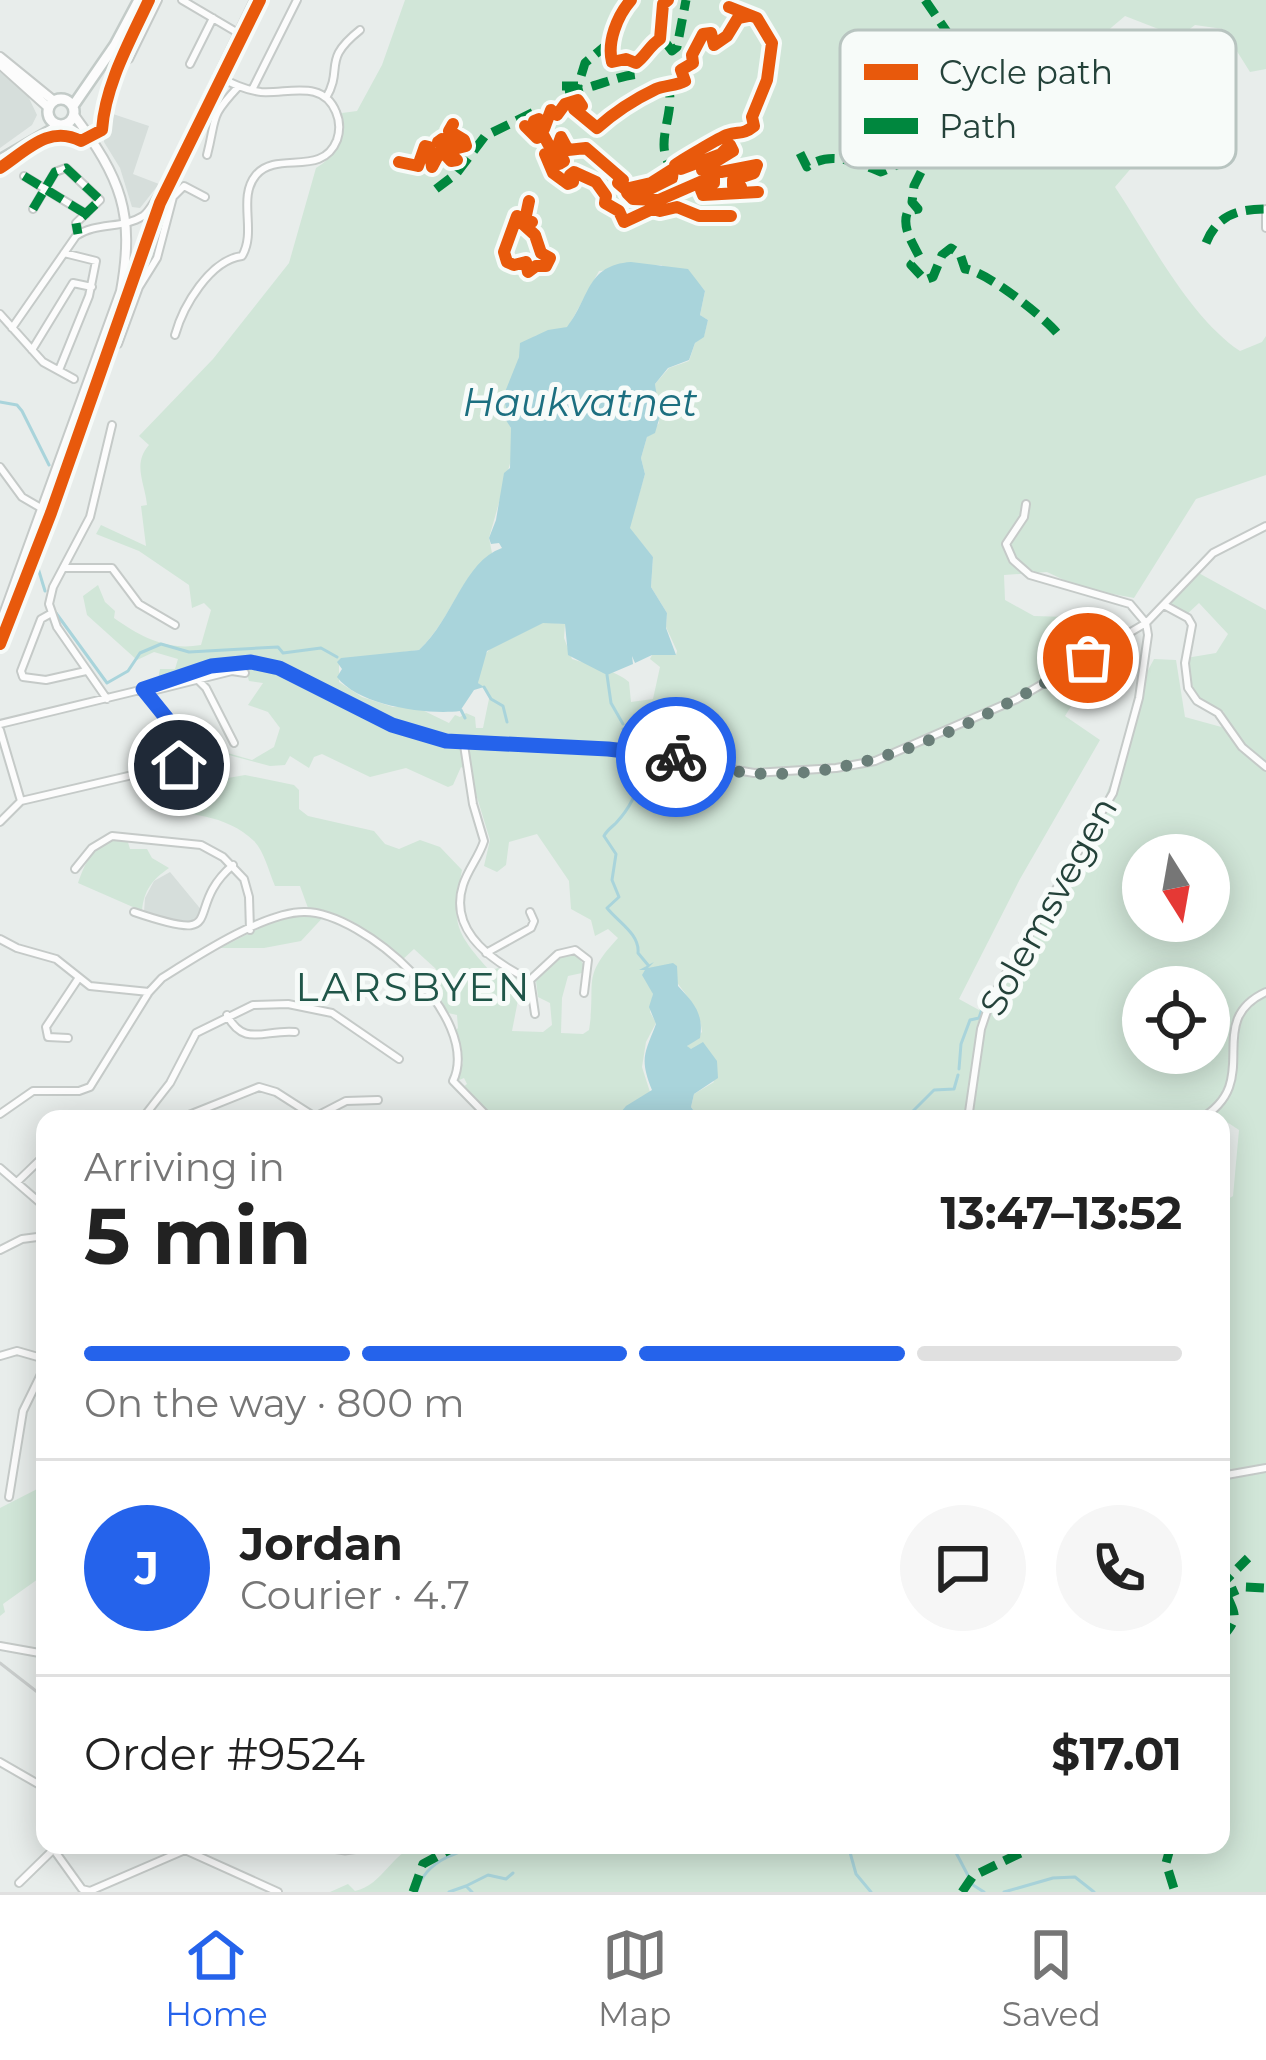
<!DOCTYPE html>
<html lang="en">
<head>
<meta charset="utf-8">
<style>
  body { margin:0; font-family:Montserrat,sans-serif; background:#f6f6f6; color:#222; height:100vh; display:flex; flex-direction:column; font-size:45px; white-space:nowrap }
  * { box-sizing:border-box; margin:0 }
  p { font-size:39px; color:#767676 }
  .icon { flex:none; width:66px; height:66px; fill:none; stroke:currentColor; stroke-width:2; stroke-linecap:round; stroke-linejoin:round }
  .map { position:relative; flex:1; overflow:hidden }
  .side { position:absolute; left:36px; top:1110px; width:1194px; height:744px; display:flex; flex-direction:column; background:#fff; border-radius:24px; box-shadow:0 6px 30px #0003 }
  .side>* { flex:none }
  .needle { width:78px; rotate:169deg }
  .fabs { position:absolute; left:1122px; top:834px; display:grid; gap:24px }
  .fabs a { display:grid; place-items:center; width:108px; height:108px; border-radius:50%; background:#fff; box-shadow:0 6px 30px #0003; font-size:60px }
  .pin { position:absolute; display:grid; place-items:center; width:102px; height:102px; color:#fff; margin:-51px; border:6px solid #fff; border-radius:50%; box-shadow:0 3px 12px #0007 }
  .courier { position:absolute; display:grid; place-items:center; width:120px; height:120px; margin:-60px; border:9px solid #2563eb; border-radius:50%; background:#fff; color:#222; box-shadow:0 3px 15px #0007 }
  .headline em { font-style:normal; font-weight:700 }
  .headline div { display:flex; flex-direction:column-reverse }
  .headline { display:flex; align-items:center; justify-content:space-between; height:204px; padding:0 48px }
  h1 { font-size:78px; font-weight:700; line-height:90px }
  .bar { display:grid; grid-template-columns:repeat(4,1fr); gap:18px 12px; align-content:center; height:144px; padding:0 48px }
  .bar i { height:15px; border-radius:9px; background:#e0e0e0 }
  .bar .active { background:#2563eb }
  .bar p { grid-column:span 4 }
  .line { display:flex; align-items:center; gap:30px; padding:0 48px; border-top:3px solid #e0e0e0 }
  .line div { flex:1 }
  .round { display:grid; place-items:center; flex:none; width:126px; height:126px; border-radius:63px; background:#f6f6f6 }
  .tab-bar { display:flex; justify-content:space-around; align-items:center; height:168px; border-top:3px solid #e0e0e0; background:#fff; font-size:33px; color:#767676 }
  .tab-bar a { display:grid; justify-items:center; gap:6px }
  .tab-bar .active { color:#2563eb }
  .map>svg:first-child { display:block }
  .built { fill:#d6dedb }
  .green { fill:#d1e6d8; fill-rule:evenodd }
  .water { fill:#a9d4db }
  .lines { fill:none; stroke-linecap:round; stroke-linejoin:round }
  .stream { stroke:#a9d4db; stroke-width:3 }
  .minor-casing { stroke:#c5cac8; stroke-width:10 }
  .tertiary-casing { stroke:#c5cac8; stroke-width:12 }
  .secondary-casing { stroke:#c3cbc8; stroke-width:14 }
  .minor { stroke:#fcfcfc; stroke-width:6 }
  .tertiary { stroke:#fcfcfc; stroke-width:8 }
  .secondary { stroke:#fcfcfc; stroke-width:9 }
  .tram { stroke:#c9cdcc; stroke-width:3 }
  .quiet { stroke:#00873e; stroke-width:9; stroke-dasharray:18 9; stroke-linecap:butt }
  .cycleway-casing { stroke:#f7fbf9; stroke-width:20 }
  .cycleway { stroke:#e8590c; stroke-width:12 }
  .done { stroke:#697e78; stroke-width:12; stroke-dasharray:0 21.6 }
  .route { stroke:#2563eb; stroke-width:15 }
  .labels { text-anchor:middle; stroke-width:10; stroke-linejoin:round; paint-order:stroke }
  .street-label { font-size:36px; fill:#24423a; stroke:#f7fbf9 }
  .water-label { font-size:39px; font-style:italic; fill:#1c6f80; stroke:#f7fbf9 }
  .neighbourhood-label { font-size:39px; letter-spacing:3px; fill:#1f5548; stroke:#f7fbf9 }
  .key { fill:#f7fbf9; stroke:#b8c4c0; stroke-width:3 }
  .key-label { font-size:33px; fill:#24423a }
</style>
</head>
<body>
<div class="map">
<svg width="1266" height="1892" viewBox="0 0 1266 1892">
  <rect width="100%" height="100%" fill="#e8edeb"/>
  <path class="built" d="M0,72L28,96L37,115L32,125L0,148Z
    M107,112L149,126L133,174L159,184L140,208L132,207L120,168L104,142Z
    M170,872L203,912L187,924L144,912L145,898L154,881Z"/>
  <path class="green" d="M405,0H1266V69L1250,72L1223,29L1195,25L1179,37L1125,16L1099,38L1113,64L1149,107L1145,152L1115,187C1149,238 1189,317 1240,351L1262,342L1266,336V475L1196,499L1134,598L1081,588L1047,572L1004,575L1005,600L1034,616L1101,618L1091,642L1100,660L1065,716L1100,740L1020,879L959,999L979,1010L1099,812L1119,763L1137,691L1154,659L1176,660L1185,717L1225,728L1224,712L1195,696L1186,658L1216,653L1228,634L1199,603L1185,616L1168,604L1195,571L1266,610V1892H330L348,1884L355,1891C384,1884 390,1854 418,1845H1221V1203L1233,1196L1239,1130L1218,1116L1207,1119H854L824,1114L817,1119H700L691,1107L694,1094L714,1082L687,1046L702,1032C699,1003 680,991 666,966L645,969L653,994L650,1012L656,1023L646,1042L642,1067L650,1092L617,1117L609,1119H493L463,1087L467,1084L464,1078L457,1081L463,1062L454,1032L458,1028L457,1015L448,1013L438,994L408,969L428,978L436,969L414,949L401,961L352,921L328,912L301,941L264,948H220L272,922L304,915L308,908L300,886H275C269,872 264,851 254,841C226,814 186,813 150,810L151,807L222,789L202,753L203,746L252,760L274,747L280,728L268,712L248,705L263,683L249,681L247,674L235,669L156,689L160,669H175L178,659L154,652L137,660L87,615L83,596L98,585L105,602L115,611L114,618C141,637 167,651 201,645L211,610L204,603L192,608L189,585L139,551L96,534L101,525L146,546L141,506L147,505C145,483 132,464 149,445L139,436L213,359L289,263L316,168C339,153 345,140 342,113L357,111L382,65ZM661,265L701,286L705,291L700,315L708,320L704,336L695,343L689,361L669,368L655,384L659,423L647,437L641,458L645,474L629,528L653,557L651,587L667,613L666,627L677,651L676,655H652L650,659L660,667L653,699L631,702L629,682C617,671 588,664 572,659L564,638L565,624L543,622L494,644L483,657L478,683L490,694L483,728H476L475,717L466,713L460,717L455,715L449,723L414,706L393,707L362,697L339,682V664L347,659L419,650C450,621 459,578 492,553L489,538L511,460V428L505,412L519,357L535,336L568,327L599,271ZM214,751L270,766L285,765L290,756L309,768L314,757L322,754L370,777L406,768L448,787L453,785L461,767L469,771L490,840L484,866L497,872L506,865L509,842L537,834L569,881L571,909L591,920L595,936L608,929L618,938C580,979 597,980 589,1030L583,1034L561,1033L562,998L568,976L582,973L583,964L577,954L565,953L536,981L538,997L550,1003L552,1025L543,1032L512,1031L519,995L516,977L498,968L490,971C453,930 452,923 462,870L440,847L420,840L399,849L385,844L374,831L308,816L299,809V790L294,785L245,775L228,778L217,772L210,754ZM1143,855H1209V921H1143ZM1143,987H1209V1053H1143Z
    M113,839H127L130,849H147L152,858L169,868C152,880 144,890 142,911L78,883C85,863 92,847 113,839Z
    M45,1485V1574L3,1604L5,1612L0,1616V1508Z"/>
  <path class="water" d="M631,262L688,269L705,291L700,315L708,320L704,337L695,343L689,360L668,368L655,384L660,416L655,433L647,437L641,458L645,474L630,528L653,557L651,587L667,613L666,628L676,655H652L635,663L632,656L633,664L607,675L568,655L565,624L543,623L487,651L478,683L484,687L474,690L460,711C427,715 359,706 337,677L342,669L337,662L341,658L419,650C454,618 463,562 502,548L499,543L491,544L489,538L496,520L504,473L510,468L511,428L504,417L506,407L503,397L519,357L520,343L548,330L567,327C590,298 586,265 631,262Z
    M654,962L648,968L673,963L677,966L678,986C694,1003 704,1014 700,1038L687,1046L691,1049L703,1042L717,1061L718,1078L694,1094L691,1107L700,1119H609L617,1117L626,1106L652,1090C639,1058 645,1053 656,1024L649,1007L653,994L642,975L645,970H639Z"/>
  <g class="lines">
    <path class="stream" d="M0,402L17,405L22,411L49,465
      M48,539L66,488
      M38,568L45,591
      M56,613L107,683L128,671L140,653L161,644L189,652L278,647L283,653L321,648L337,657
      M607,675L611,703L623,724
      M484,687L491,699L503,706L507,722
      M461,710L465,718
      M623,729C653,754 641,796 616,823C612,827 607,830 604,836L616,854L612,880L619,897L607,908C618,922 640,934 638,953L648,965
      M959,1069L961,1044L970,1020L979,1018L982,1009
      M905,1119L934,1090L954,1089L958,1075
      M848,1845L856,1874L871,1892
      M952,1845L973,1885L984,1892
      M466,1886L488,1875L506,1879L513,1873
      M417,1892C424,1859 464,1848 494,1845
      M449,1892L466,1886L472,1892
      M1004,1892L1053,1878L1075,1877L1094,1892"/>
    <g class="minor-casing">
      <path id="minor" d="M182,0L238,33
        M129,59L158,0
        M190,64L213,18
        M252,90L297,0
        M326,98C344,67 321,61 360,30
        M207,155C217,116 209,118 238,87
        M24,176L86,214
        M33,209L55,172L66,168L100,200L76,223L78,234
        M1266,209V228
        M0,314L43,362L74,379
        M12,328L76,236C96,222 123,229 143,216C150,211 155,199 161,192L254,0
        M175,335C183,306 210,260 242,256C257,231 237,198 256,175C277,150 322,178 337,140C340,131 340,121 336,112C323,79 288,94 261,92C245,90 231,83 217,76
        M118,344L139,287L157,258L173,197L184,186L205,197
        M32,350L73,283L92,287
        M59,370L89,296L96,261L64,253
        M0,467L22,497L41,508
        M63,568H112L139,604L175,625
        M1164,605L1188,618L1192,625L1185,663L1188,688L1197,701L1218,713L1242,747L1266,767
        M50,614L41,619L21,671L23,677L46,680L86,671
        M198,680L206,688L234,743
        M144,693L232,671L245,673
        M107,699L57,627L49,604L53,587L90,517L112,425
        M0,724L140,690L211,666L251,662L279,668L392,725L445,741L628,751L754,773L836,768L875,761L1017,699L1146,623L1213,553L1266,526
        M0,730L21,801
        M464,745L473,804L484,841C479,857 468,869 463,885C448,932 495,963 530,980
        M0,822L21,801L184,763L191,753L188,742L143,690
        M75,869L92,848L112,836L201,845L223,857L244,879L249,897L250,930
        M134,912C234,946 180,910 233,865
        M0,939L17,948L56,959L90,986L149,992
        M486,953L531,928L534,921L530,912
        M530,980L558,954L575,950L588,960L584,993
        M530,980L535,1014
        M227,1015C244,1048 265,1029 295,1032
        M68,1038L48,1037L46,1027L78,979
        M0,1114L33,1091H79L90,1087L149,992L162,978C197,956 264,912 304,912C363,911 483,1018 453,1081L490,1119
        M142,1119L170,1083L196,1033L253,1005L288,1004L332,1013L399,1059
        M179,1119L259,1087L276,1092L315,1117L346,1101L378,1100
        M968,1119L981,1029L991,999L1113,793L1139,698L1148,635L1146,623L1130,604L1030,575L1013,560L1006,544L1024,517L1026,504
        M1200,1119C1266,1081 1201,1022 1266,992
        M0,1168L45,1207
        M17,1182L45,1155
        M0,1250L22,1239L45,1236
        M0,1356L17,1351L45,1359
        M1221,1476L1266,1468
        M9,1497L23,1411L45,1366
        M0,1646L45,1654
        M0,1762L45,1788
        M174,1845L278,1892
        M54,1850L82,1889L90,1891L185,1850
        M19,1883L58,1845"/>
    </g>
    <g class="tertiary-casing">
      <path id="tertiary" d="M0,57L54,101
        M0,64L49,108
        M65,125L89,141
        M0,625L121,291C135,213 121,179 74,115"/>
    </g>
    <g class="secondary-casing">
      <path id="secondary" d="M48 112a13 13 0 1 1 26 0a13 13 0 1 1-26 0Z
        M73,106L115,45L139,0
        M0,160L60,125"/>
    </g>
    <use href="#minor" class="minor"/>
    <use href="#tertiary" class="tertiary"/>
    <use href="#secondary" class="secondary"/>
    <path class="tram" d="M0,1663L45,1698
      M286,1845L345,1854L410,1845"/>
    <path class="quiet" d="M925,0L954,42L1012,75L1055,130L1093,143L1128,164L1143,160
      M666,43L672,51L677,47L686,0
      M666,80C680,111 650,143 673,169
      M562,86H578L585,63L611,41
      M565,92C594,89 614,76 640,74
      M800,153L807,167C830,150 856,162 881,172L906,161
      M921,172L914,186L912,202L918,209L908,211C901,226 912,242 919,256L911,265L925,280L933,277L942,255L951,248L960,254L965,269C984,270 1042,315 1057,333
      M24,176L86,214
      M436,189L456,174L485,136L536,111
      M33,209L55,172L66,168L100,200L76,223L78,234
      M1206,243C1217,215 1238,209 1266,209
      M1221,1597L1244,1587L1266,1588
      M1221,1638C1247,1612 1227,1610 1224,1582L1248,1558
      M1171,1845L1166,1863L1175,1892
      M413,1892L423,1864L458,1845
      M962,1892L973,1876L1037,1845"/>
    <g class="cycleway-casing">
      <path id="cycleway" d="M631,0C617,16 607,42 612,62L626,59L636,63C646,56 649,46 660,39L663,4L668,0
        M729,7L757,18L772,43L767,80L752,117L754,126C743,135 739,131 727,135C721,137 678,162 675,165L681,169L721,154L730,145L733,151L702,170L721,172L757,165L754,173L733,180V186L741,187
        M534,121L539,119L544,129L551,110L557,115L565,104L578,100L582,106L574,109L597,128C616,111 633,100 656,89C665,85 676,86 685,81L681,70L693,63L692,55L703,34L711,33L714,45L727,36L738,18L748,16
        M525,126L537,138L534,128L539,127L559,164L564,161L557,148L561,137L568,150L586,148L623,180L618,183L625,189L651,183L673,169L672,178L644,192L627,193L633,199L659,200L714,176V183L701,190L703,195L758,192
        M545,154L553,173L568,184L573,182L570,175L574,172L596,182L606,196L605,203L619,211L624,222L652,209L660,211L677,207L699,216H731
        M399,162L418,166L425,146L429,147L432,167L441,150L451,161L457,160L438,142L442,139L458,148L466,146L464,140L449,131L453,124
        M0,168C26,151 49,124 81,141L102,130C105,85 130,41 149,0
        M529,201L524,225L535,235L541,253L550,258L546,266H536L528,272L526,262L514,265L507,262L504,252L517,216L532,222
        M0,644L51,513L160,203L260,0"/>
    </g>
    <use href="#cycleway" class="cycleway"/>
  </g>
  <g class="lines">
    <path class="done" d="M676,757C700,762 724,771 749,773C872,782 985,718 1088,658"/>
    <path class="route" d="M179,765L190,755L189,746L143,689L211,666L251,662L279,668L392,725L446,741L608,749L676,757"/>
  </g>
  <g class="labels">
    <g class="street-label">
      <text transform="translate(1048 906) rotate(-61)" y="13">Solemsvegen</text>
    </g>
    <g class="water-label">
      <text x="580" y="416">Haukvatnet</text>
    </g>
    <g class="neighbourhood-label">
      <text x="414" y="1001">LARSBYEN</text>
    </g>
  </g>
  <rect x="840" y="30" width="396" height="138" rx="18" class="key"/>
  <rect x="864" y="64" width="54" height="16" fill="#e8590c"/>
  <rect x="864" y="118" width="54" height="16" fill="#00873e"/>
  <g class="key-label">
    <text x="939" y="84">Cycle path</text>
    <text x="939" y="138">Path</text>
  </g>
</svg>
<div class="fabs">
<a><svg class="needle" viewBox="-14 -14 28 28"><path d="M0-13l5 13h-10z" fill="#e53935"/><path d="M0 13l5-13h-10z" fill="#767676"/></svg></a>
<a><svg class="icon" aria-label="locate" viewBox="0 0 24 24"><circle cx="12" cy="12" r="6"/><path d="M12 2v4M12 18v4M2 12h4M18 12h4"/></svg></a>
</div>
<div class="pin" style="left:1088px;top:658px;background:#ea580c"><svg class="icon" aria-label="bag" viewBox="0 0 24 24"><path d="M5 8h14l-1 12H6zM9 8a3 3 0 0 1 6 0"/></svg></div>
<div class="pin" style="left:179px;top:765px;background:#1f2937"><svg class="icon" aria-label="home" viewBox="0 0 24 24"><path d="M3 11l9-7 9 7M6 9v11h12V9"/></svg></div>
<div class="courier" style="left:676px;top:757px"><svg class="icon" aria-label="bike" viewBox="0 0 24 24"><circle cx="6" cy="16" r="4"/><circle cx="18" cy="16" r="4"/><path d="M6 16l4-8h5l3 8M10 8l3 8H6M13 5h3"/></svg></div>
<section class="side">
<div class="headline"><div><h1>5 min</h1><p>Arriving in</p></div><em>13:47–13:52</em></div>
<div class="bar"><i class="active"></i><i class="active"></i><i class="active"></i><i></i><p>On the way · 800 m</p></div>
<div class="line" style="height:216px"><b class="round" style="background:#2563eb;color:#fff">J</b><div><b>Jordan</b><p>Courier · 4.7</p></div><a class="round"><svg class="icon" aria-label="chat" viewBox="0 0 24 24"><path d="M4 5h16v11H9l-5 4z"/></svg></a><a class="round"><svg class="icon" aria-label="phone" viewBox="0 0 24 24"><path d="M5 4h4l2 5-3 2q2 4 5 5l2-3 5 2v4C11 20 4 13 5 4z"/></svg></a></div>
<div class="line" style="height:156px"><div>Order #9524</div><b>$17.01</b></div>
</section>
</div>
<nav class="tab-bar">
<a class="active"><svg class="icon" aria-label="home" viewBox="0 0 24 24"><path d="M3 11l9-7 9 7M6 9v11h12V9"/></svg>Home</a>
<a><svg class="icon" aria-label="map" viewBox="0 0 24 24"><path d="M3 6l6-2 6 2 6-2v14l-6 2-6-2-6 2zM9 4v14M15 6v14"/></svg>Map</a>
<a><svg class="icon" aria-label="saved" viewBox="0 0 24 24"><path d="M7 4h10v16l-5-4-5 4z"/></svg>Saved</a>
</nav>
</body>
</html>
